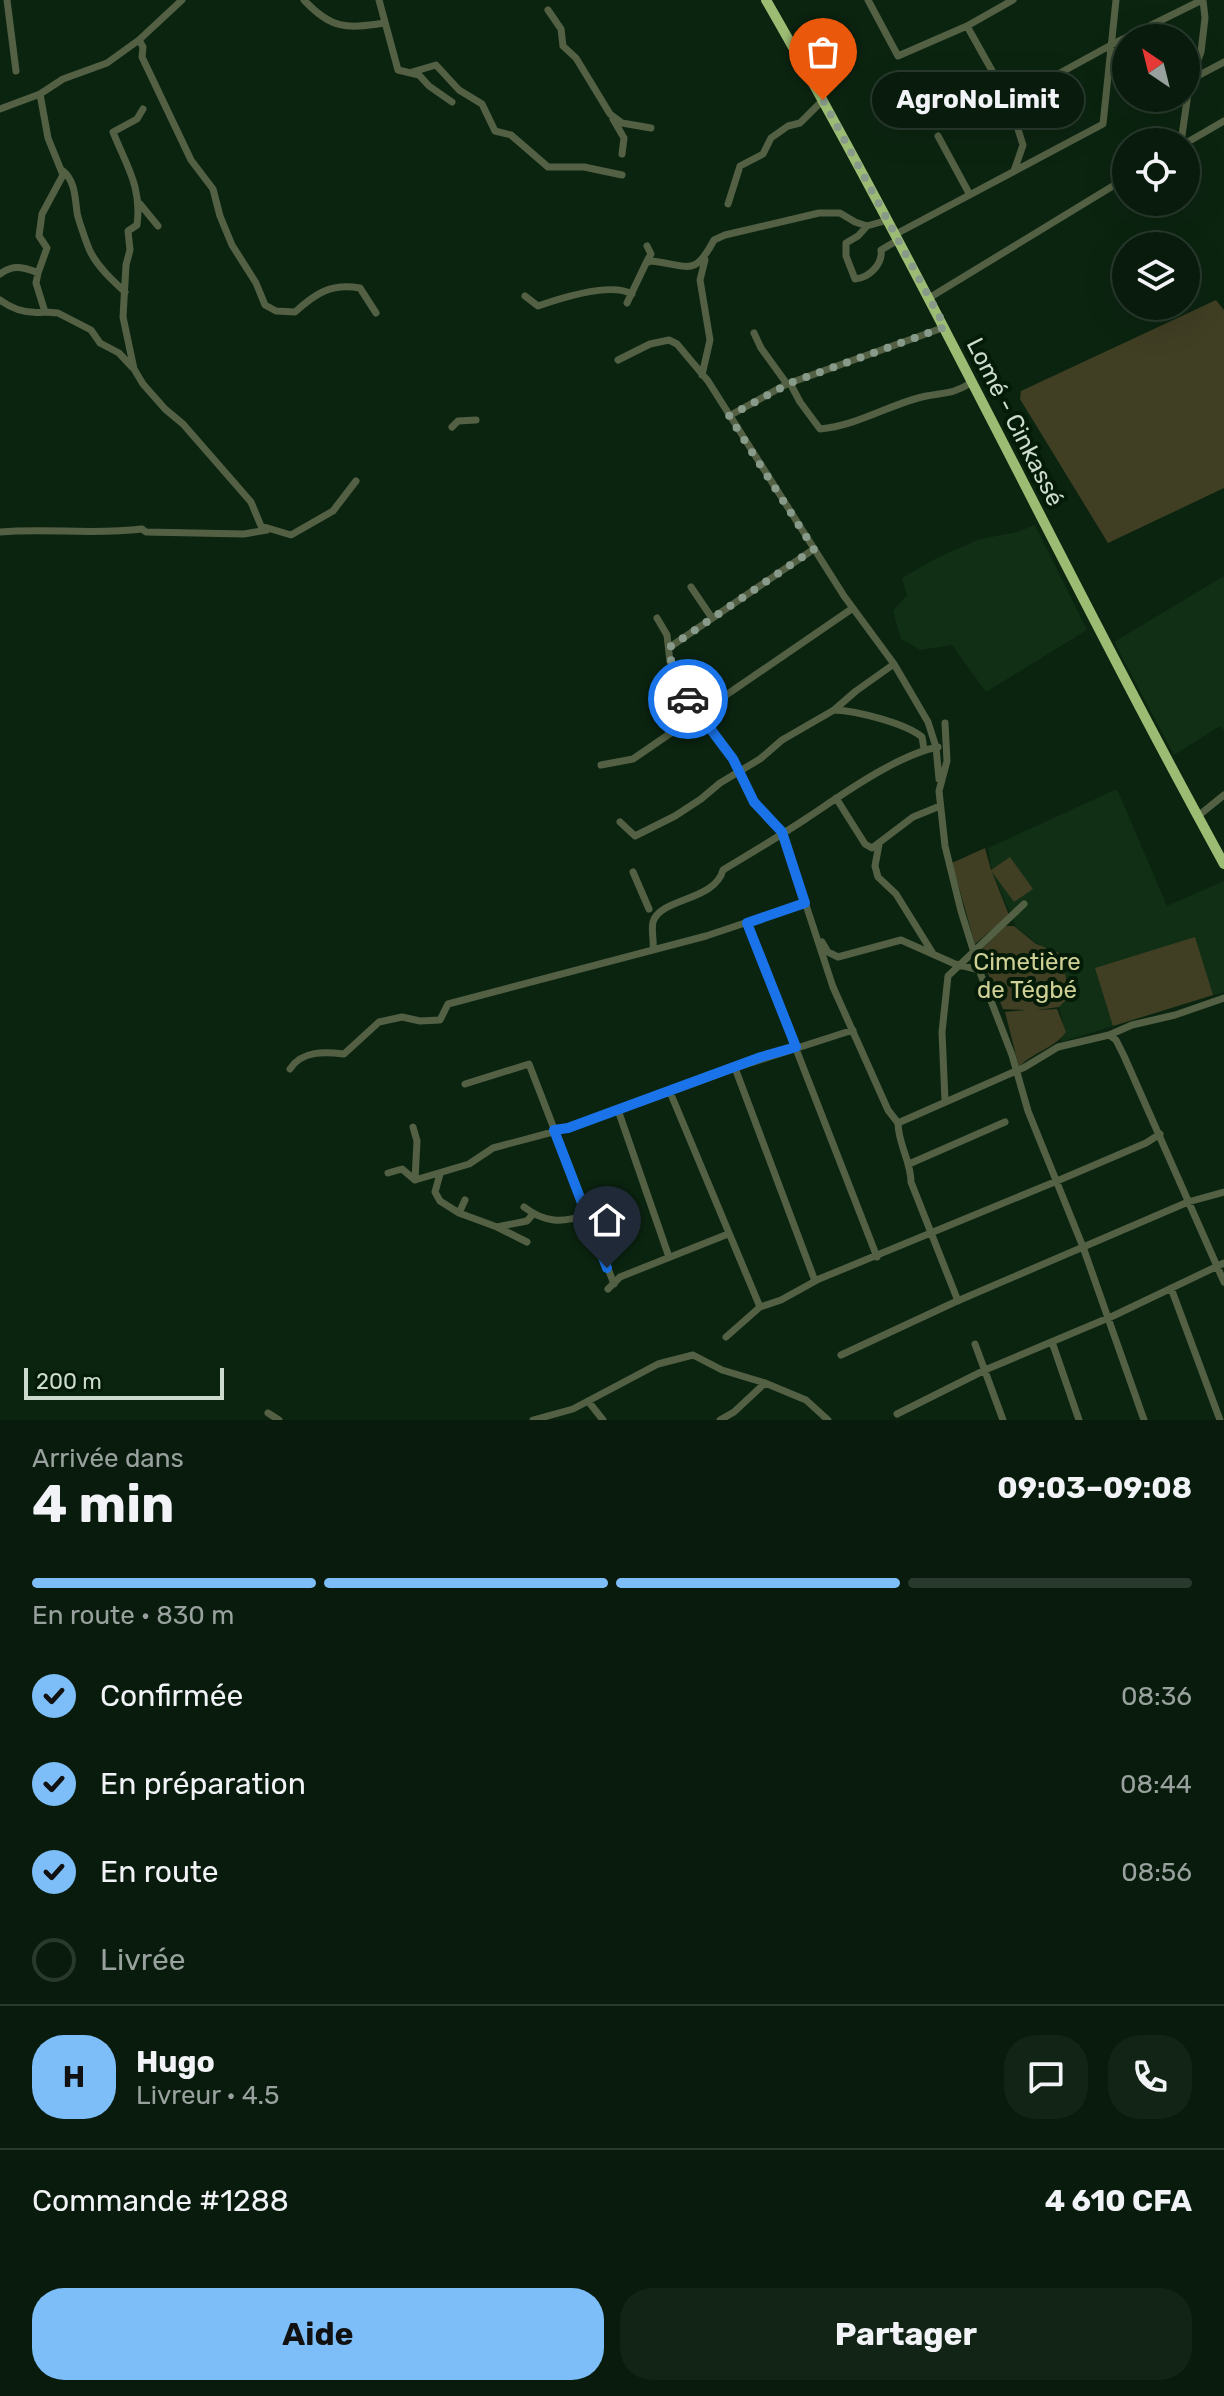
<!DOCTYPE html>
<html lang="fr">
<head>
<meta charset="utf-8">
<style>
  body { margin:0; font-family:Rubik,sans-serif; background:#112415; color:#f1f3f6; height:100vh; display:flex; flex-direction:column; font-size:30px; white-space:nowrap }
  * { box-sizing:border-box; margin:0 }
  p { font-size:26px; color:#98a19d }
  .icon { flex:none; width:44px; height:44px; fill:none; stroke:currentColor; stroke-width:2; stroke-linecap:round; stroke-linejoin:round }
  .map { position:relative; height:1420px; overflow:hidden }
  .sheet { display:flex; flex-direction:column; background:#081b0c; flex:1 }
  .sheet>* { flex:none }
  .needle { width:52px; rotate:325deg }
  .controls { position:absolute; left:1112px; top:24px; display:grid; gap:16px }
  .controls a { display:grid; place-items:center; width:88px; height:88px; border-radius:50%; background:#081b0c; box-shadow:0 8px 32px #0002,0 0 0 2px #29392d; font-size:40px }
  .scale { position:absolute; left:24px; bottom:20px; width:200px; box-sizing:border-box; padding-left:8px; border:4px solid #ccdbcd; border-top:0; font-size:22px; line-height:28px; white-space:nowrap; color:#ccdbcd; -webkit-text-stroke:6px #031b07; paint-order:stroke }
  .pin { position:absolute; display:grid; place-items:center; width:68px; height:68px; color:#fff; margin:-82px -34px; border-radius:50% 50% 50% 0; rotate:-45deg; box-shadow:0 0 8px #0007 }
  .pin .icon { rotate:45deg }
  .courier { position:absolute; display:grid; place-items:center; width:80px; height:80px; margin:-40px; border:6px solid #1a73e8; border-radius:50%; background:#fff; color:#222; box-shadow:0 2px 10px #0007 }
  .bubble { position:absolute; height:56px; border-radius:28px; background:#081b0c; box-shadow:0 8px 32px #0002,0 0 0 2px #29392d; font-size:26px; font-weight:700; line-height:56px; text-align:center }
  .headline em { font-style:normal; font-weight:700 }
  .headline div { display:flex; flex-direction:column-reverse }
  .headline { display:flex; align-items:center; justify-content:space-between; height:136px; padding:0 32px }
  h1 { font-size:52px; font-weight:700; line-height:60px }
  .bar { display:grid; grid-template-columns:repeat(4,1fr); gap:12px 8px; align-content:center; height:96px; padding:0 32px }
  .bar i { height:10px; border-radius:6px; background:#29392d }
  .bar .active { background:#7dbef9 }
  .bar p { grid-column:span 4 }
  .line { display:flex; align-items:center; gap:20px; padding:0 32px; border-top:2px solid #29392d }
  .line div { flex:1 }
  .round { display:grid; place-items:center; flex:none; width:84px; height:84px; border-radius:32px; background:#112415 }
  ol { padding:0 32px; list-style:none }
  li { display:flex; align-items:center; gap:24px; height:88px }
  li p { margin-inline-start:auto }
  li .icon { padding:8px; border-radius:50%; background:#7dbef9; color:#111; stroke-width:4 }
  li:last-child { color:#98a19d }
  li i { width:44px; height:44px; border:4px solid #29392d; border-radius:50% }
  .cta { display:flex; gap:16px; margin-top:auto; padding:16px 32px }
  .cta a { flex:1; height:92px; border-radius:32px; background:#7dbef9; color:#111; font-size:32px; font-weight:700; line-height:92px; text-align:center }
  .cta a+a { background:#112415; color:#f1f3f6 }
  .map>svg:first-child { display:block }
  .built { fill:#102f15 }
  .green { fill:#403f24 }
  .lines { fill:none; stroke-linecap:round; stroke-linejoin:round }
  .minor { stroke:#536043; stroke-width:7 }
  .highway { stroke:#9dbc73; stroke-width:10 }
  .done { stroke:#889b8b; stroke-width:8; stroke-dasharray:0 14.4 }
  .route { stroke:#1a73e8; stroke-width:10 }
  .labels { text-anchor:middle; stroke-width:8; stroke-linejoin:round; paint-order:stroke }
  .street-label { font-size:24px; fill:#ccdbcd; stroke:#031b07 }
  .park-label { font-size:24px; fill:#cfcf96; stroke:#031b07 }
</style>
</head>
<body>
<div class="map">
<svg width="1224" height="1420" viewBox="0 0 1224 1420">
  <rect width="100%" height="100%" fill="#0b2410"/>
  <path class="built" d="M1035,525L1087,630L986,692L952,645L920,650L901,639L893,611L907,595L902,578L937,558L980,539L1017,532Z
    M1224,576V730L1220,726L1174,755L1114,642Z
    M1117,789L1167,906L1224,881V992L1061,1042L1063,1022L1059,1007L1069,997L1062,955L1040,946L1016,927L992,871L988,848Z"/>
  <path class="green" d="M1216,300L1224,310V488L1108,543L1020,399L1021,391Z
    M985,848L991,870L1010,857L1033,889L1014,902L992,872L1009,915L975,944L952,863Z
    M1005,926H1014L1036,944L1062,954L1069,997L1059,1007L1036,1010L1057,1009L1066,1032C1055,1048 1033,1052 1019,1067L1005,1012L1026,1010L1003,1009L979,952Z
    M1195,937L1213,995L1113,1026L1095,968Z"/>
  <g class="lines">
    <path class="minor" d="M7,0L16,71
      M304,0C331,29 346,29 384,23
      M379,0L398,70L419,75L429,86L452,102
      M868,0L898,56L967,26
      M1013,0L967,26L1009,101L1023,145L1014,171
      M548,10L561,29L563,46L576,58L610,114L622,123L651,128
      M139,40L143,47L142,57L191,160L213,189L220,216L232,245L256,283L265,305L276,311L295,312C316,293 331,283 360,288L376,313
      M412,72L436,65L459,90L482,104L495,131L511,135L548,167H584L622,175
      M1190,80L1224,62
      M1009,101L1111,45L1202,0
      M0,109L40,94L63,79L107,63L139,40L182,0
      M143,109L137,119L113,132C127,167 142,187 137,225L128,231L130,250L126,265L123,317L134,369L143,384L165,409L183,424L251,502L261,526L291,535L333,511L356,481
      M613,119L624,138L622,154
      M938,136L970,195
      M1181,142L1190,80L1201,52L1205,18L1203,0
      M1186,143L1224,121
      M63,171C75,181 75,197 77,212C77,216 88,248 91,253C99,268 112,280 125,292
      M140,204L158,226
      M728,204L740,166L763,154L771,138L788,126L800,123L823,100
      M867,226L858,236L846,243V256L855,279C869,278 883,264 881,250L898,240
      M896,234L1103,124L1116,0
      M647,246L651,254L647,261
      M38,273L36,283L45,312L58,313L91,330L100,343L119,353L132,367
      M0,274C13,264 24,267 38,273L47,248L39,236L42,214L63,175L48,138L40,94
      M525,296L538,306C561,298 611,282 632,294
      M929,298L1126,178
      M0,300C13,310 29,314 45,312
      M627,303L646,263L651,261C689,265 694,278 714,240L725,235L819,213H840L855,222L867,226L888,220
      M754,333L761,348L787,384
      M618,360L650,344L669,340L677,344L708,381L844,596L894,664L928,722L936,747L939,779
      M702,375L710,340L700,280L705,260
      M790,383L800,402L820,429C855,426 885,407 918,398C940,392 952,396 972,382
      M729,416L787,384L945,327
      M452,427L458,421L476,420
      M0,532C48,528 95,535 142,529L146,532L244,534L267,530
      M691,587L712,618
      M657,618L667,635L670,662L678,684L733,759L754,802L782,832L833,987L888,1110L898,1123C898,1144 911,1161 911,1182L958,1301
      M670,647L814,549
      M834,710C857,711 905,723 922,737L924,749
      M945,723L947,761L939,791L945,846L961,911L981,975L1012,1055L1028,1111L1083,1247L1144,1420
      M601,765L633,759L853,608
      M836,798L865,844L872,848L913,817L940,806
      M1198,816L1224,795
      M620,822L635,836L675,816L701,799L720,783L760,759L782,740L834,710L856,691L894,664
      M879,844L875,866L878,877L896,894L932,952
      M633,872L649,909
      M747,923L877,1257
      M822,942L828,952L838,957L901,940L955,964L980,970
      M653,948C654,940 651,930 653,922C660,898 715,901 723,870C751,853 780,836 807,818C843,794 897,755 938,747
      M1109,1035L1116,1040L1124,1056L1224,1282
      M290,1069C302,1050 325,1052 344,1054L379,1022L402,1017L420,1021L440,1020L448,1004L706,936L805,903
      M465,1084L529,1064L614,1284
      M670,1092L735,1068
      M945,1101L942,1032L948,976L1024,904
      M618,1110L669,1257
      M898,1123L1025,1067L1058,1047L1109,1035L1132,1025L1175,1015L1224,998
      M413,1127L417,1141L415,1180
      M909,1164L1005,1122
      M388,1173L402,1169L415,1180L469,1164L493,1148L568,1128L670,1092L760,1307
      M440,1174L435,1192L440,1201L459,1213
      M465,1200L459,1213L497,1227L527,1221L533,1214
      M524,1207C545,1223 562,1223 586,1215
      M497,1227L527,1242
      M815,1281L735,1068L853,1030
      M1171,1288L1220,1420
      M608,1289L620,1277L728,1234
      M726,1337L760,1307L781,1300L819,1279L1057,1181L1146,1143L1160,1134
      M1052,1342L1079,1420
      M975,1344L1003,1420
      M841,1355L955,1302L1188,1202L1224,1192
      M588,1401L603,1420
      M268,1413L279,1420
      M897,1414L985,1370L1113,1316L1224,1263
      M533,1420L573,1409L658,1364L693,1355L722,1370L765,1383L806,1400L828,1420
      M720,1420L734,1412L765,1383"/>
    <path class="highway" d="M766,0C929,283 1067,579 1224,864"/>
  </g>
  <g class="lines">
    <path class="done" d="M688,699L672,672L670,647L814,549L729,416L790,383L945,327L823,100"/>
    <path class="route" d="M607,1268L554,1130L568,1128L761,1057L796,1047L747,923L805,903L782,832L754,802L733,759L688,699"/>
  </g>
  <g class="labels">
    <g class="street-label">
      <text transform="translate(1015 422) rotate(63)" y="8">Lomé - Cinkassé</text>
    </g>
    <g class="park-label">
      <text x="1027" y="970">Cimetière<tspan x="1027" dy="28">de Tégbé</tspan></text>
    </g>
  </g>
</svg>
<div class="controls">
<a><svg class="needle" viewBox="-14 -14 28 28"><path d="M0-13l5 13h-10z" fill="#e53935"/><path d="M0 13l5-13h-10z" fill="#98a19d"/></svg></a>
<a><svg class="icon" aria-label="locate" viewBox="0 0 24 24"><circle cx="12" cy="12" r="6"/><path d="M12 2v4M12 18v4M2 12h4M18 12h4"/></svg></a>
<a><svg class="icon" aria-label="layers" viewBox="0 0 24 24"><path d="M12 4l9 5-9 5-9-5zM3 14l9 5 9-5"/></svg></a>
</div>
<div class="scale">200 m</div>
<div class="pin" style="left:823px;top:100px;background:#ea580c"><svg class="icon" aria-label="bag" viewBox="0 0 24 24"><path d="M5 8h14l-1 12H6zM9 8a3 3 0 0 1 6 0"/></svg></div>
<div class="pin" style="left:607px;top:1268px;background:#1f2937"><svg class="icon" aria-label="home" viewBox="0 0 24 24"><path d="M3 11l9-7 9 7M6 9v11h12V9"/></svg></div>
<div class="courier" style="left:688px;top:699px"><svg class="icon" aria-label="car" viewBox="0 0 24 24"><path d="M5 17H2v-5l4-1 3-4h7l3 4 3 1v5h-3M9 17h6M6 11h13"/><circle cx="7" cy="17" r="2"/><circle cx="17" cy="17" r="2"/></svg></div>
<div class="bubble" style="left:872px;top:72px;width:212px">AgroNoLimit</div>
</div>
<section class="sheet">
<div class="headline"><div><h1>4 min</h1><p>Arrivée dans</p></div><em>09:03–09:08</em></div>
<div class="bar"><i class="active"></i><i class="active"></i><i class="active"></i><i></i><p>En route · 830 m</p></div>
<ol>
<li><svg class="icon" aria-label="check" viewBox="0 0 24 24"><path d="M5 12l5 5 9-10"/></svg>Confirmée<p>08:36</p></li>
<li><svg class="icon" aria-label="check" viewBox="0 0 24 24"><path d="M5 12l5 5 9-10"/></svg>En préparation<p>08:44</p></li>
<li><svg class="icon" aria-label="check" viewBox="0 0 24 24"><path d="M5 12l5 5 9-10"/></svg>En route<p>08:56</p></li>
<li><i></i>Livrée</li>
</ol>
<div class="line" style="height:144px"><b class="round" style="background:#7dbef9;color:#111">H</b><div><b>Hugo</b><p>Livreur · 4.5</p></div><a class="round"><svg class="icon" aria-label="chat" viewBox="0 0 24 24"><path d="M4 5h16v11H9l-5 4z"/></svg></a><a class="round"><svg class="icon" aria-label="phone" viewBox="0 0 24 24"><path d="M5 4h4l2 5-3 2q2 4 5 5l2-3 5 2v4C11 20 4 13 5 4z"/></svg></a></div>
<div class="line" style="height:104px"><div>Commande #1288</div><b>4 610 CFA</b></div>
<div class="cta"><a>Aide</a><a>Partager</a></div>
</section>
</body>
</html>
